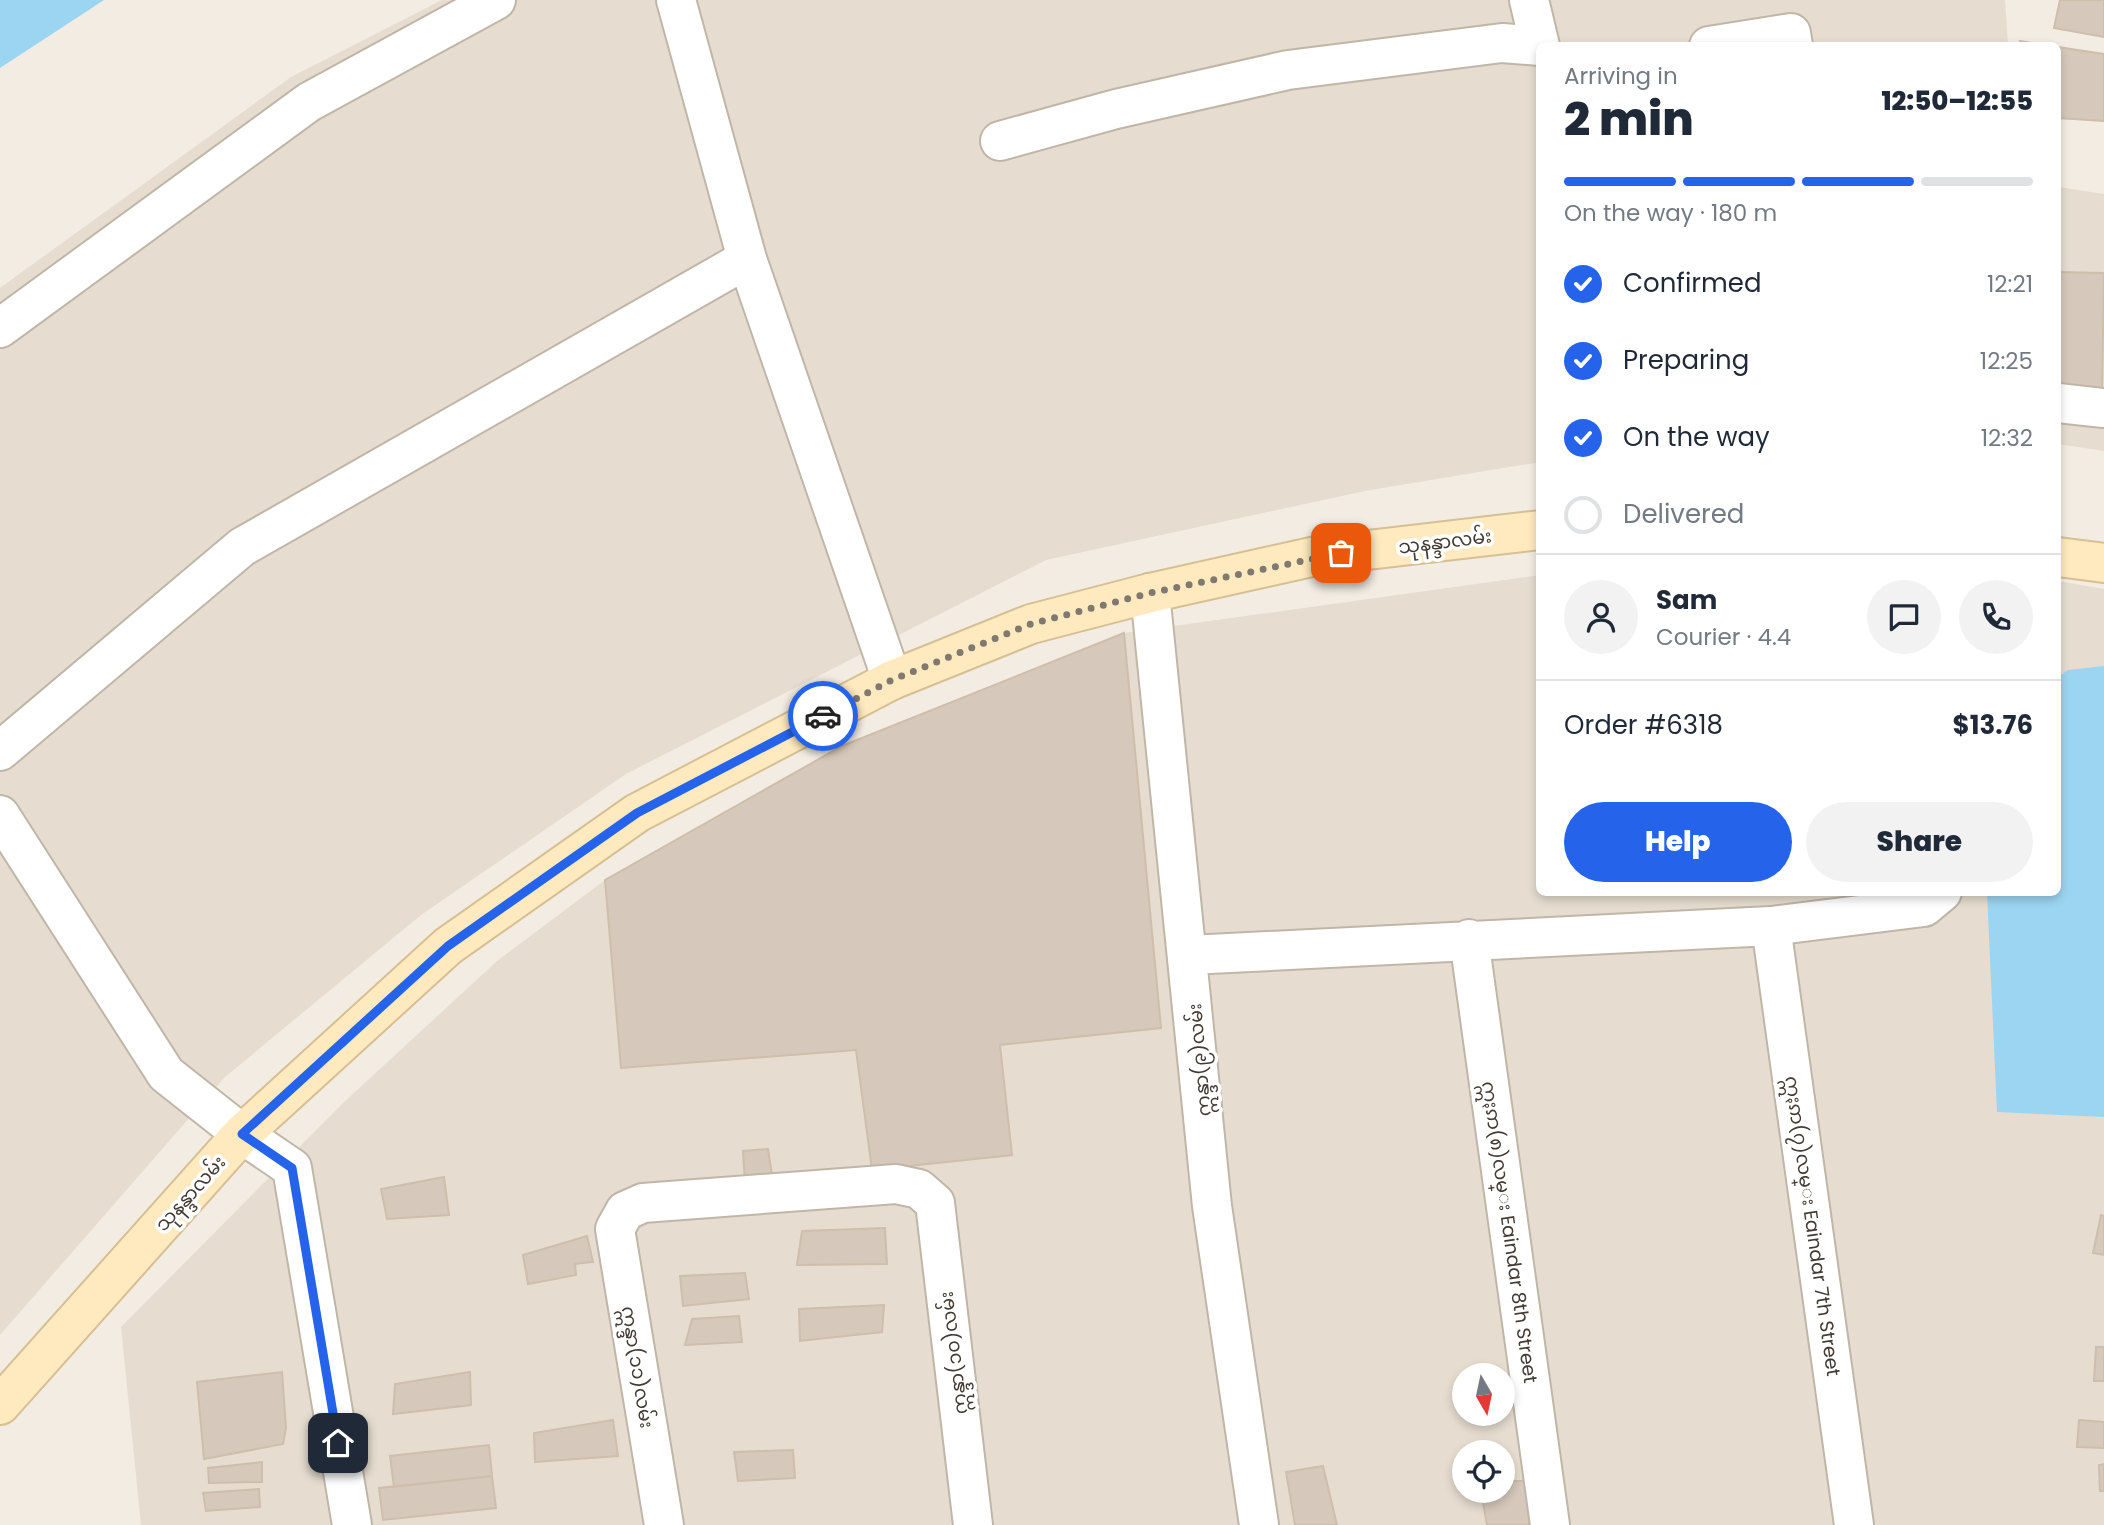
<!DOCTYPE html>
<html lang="en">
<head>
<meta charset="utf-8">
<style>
  body { margin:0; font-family:Poppins,"Noto Sans Myanmar",sans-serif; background:#f2f2f3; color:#1f2937; height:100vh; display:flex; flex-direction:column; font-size:26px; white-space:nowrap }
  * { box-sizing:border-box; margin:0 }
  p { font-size:23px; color:#747a83 }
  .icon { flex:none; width:38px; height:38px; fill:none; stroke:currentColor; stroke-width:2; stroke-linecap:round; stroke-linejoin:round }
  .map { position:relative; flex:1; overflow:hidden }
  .side { position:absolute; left:1536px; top:42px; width:525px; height:854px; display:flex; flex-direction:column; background:#fff; border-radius:10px; box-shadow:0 4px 10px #0003 }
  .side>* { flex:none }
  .needle { width:46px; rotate:171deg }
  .tools { position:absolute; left:1452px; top:1363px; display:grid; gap:14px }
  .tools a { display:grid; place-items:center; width:63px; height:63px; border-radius:50%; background:#fff; box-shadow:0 4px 10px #0003; font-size:35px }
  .pin { position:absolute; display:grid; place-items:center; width:60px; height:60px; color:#fff; margin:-30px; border-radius:14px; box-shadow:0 4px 10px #0006 }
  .courier { position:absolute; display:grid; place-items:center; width:70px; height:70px; margin:-35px; border:5px solid #2563eb; border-radius:50%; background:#fff; color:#222; box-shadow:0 2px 9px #0007 }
  .headline em { font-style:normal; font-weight:800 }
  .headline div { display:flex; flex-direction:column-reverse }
  .headline { display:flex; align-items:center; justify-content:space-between; height:119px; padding:0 28px }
  h1 { font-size:46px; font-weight:800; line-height:52px }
  .bar { display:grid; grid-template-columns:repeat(4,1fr); gap:10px 7px; align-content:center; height:84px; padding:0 28px }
  .bar i { height:9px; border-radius:5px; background:#e0e1e3 }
  .bar .on { background:#2563eb }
  .bar p { grid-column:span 4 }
  .line { display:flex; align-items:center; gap:18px; padding:0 28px; border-top:2px solid #e0e1e3 }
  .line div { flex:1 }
  .round { display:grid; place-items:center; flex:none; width:74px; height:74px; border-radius:37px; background:#f2f2f3 }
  ol { padding:0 28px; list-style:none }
  li { display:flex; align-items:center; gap:21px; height:77px }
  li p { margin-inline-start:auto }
  li .icon { padding:7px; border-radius:50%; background:#2563eb; color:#fff; stroke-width:4 }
  li:last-child { color:#747a83 }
  li i { width:38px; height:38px; border:4px solid #e0e1e3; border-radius:50% }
  .cta { display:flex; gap:14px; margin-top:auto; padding:14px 28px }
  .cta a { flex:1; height:80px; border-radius:42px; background:#2563eb; color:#fff; font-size:28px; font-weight:800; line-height:80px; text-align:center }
  .cta a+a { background:#f2f2f3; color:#1f2937 }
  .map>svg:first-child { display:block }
  .residential { fill:#e6ddd0; fill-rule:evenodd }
  .water { fill:#9cd5f1 }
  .building { fill:#d6c9bb; stroke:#cebeab; stroke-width:2 }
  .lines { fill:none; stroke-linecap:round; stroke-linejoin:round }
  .minor-casing { stroke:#c0b6a8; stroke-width:42 }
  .secondary-casing { stroke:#d6bf93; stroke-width:42 }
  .minor { stroke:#fff; stroke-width:38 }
  .secondary { stroke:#ffeabf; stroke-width:38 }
  .done { stroke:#807970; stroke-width:7; stroke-dasharray:0 12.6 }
  .route { stroke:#2563eb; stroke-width:9 }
  .labels { text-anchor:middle; stroke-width:7; stroke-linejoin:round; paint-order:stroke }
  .street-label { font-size:19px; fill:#433b33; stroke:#fff }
</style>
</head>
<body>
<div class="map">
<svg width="2104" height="1525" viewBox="0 0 2104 1525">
  <rect width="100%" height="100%" fill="#f2ece2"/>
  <path class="residential" d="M442,0H2005L2008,45L1540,46V462L1365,491L1046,560L626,774L421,915L225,1077L0,1335V288L291,77Z
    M2058,187L2104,194V451L2058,444Z
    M1540,575V892H2058V581L2104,589V1525H141L121,1327L342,1104L497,961L605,880L843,746L1124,633ZM1465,1376H1503V1414H1465ZM1465,1452H1503V1491H1465Z"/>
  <path class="water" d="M0,0H104L0,68Z
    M2104,666V1117L1997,1112L1987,893L2058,892V677L2068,670Z"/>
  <path class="building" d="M2060,0H2104V37L2054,28Z
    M2020,41L2049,46H2021Z
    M2058,47L2104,54V121L2058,118Z
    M2058,272L2104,273L2102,389L2058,387Z
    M1124,633L1161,1028L1000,1045L1012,1155L872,1170L856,1050L621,1068L605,880L842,746Z
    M768,1149L773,1182L745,1183L743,1151Z
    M444,1177L449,1215L387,1219L381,1189Z
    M2101,1215L2104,1216V1255L2093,1253Z
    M885,1228L887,1264L797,1265L802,1231Z
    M587,1236L593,1262L575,1264L576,1275L528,1284L523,1255Z
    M745,1273L749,1299L683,1306L680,1276Z
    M884,1305L882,1332L800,1341L799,1309Z
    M739,1316L742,1342L685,1345L692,1319Z
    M2096,1347H2104V1381H2094Z
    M282,1372L286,1428L283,1444L204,1459L197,1382Z
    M470,1372L471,1405L393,1414L395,1384Z
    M613,1420L618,1456L535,1462L534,1433Z
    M2079,1420L2104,1422V1448L2077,1447Z
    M489,1445L492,1476L394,1487L390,1456Z
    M793,1450L795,1478L738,1481L734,1452Z
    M262,1462V1482L209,1483L208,1468Z
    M2104,1464V1491H2100L2099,1465Z
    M1323,1466L1337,1525H1295L1286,1472Z
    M492,1476L496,1508L383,1520L379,1488Z
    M1503,1481H1525L1532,1525H1487L1481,1491H1503Z
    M259,1489L260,1507L206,1511L203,1493Z"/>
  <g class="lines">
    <g class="minor-casing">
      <path id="minor" d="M676,0L747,259L892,680
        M1529,0L1540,46
        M1709,46L1791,33L1793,46
        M1000,141L1116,109L1288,70L1502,43L1540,46
        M0,328L309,102L496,0
        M2058,403L2104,408
        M1150,593L1212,1206L1259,1525
        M0,751L242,547L747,259
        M0,815L166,1074L242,1134L292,1168L352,1525
        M1771,926L1854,1525
        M1469,939L1550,1525
        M1189,955L1771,926L1924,907L1942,892
        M664,1525L615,1229L625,1211L643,1203L896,1184L919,1189L935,1203L973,1525"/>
    </g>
    <g class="secondary-casing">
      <path id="secondary" d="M2058,557L2104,563
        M0,1405L242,1134L448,946L637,813L892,680L1031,624L1150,593L1316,556L1540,530"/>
    </g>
    <use href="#minor" class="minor"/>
    <use href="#secondary" class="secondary"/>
  </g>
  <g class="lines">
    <path class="done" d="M823,716L892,680L1031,624L1150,593L1341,553"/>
    <path class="route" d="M338,1443L292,1168L242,1134L448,946L637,813L823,716"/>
  </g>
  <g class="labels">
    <g class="street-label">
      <text transform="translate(1445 541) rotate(-7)" y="7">သုနန္ဒာလမ်း</text>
      <text transform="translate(1199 1060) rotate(-95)" y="7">ဣန္ဒာ(၉)လမ်း</text>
      <text transform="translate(190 1193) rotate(-48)" y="7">သုနန္ဒာလမ်း</text>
      <text transform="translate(1813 1226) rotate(82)" y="7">ဣႏၵာ(၇)လမ္း Eaindar 7th Street</text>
      <text transform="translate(1510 1232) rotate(82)" y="7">ဣႏၵာ(၈)လမ္း Eaindar 8th Street</text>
      <text transform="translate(953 1353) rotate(-97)" y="7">ဣန္ဒာ(၁၀)လမ်း</text>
      <text transform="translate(638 1367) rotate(81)" y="7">ဣန္ဒာ(၁၁)လမ်း</text>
    </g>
  </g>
</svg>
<div class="tools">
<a><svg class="needle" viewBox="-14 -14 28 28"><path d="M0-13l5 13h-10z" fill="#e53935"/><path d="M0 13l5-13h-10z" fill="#747a83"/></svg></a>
<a><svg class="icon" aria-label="locate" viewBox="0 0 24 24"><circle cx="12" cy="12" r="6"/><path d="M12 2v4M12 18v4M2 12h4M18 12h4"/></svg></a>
</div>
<div class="pin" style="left:1341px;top:553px;background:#ea580c"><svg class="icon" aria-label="bag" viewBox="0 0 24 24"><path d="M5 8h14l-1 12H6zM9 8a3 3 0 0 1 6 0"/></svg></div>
<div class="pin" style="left:338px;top:1443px;background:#1f2937"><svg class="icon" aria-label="home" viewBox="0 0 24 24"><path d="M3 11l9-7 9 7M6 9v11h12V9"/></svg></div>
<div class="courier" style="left:823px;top:716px"><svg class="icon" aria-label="car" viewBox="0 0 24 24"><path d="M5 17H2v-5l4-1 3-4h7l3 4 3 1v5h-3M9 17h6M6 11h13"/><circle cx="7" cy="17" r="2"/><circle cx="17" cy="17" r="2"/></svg></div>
<section class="side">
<div class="headline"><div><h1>2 min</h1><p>Arriving in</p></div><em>12:50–12:55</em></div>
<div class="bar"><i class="on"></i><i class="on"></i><i class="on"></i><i></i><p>On the way · 180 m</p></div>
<ol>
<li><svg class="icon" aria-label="check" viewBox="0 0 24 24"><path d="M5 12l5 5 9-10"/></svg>Confirmed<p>12:21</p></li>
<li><svg class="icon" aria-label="check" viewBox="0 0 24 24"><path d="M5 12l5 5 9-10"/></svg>Preparing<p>12:25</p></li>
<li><svg class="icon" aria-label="check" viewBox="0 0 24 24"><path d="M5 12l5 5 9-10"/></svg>On the way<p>12:32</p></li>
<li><i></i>Delivered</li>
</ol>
<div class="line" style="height:126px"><a class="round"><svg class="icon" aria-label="person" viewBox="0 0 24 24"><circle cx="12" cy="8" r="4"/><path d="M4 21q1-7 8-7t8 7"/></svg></a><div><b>Sam</b><p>Courier · 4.4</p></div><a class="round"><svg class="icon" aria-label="chat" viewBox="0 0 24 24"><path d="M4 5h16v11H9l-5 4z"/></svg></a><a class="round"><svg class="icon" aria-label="phone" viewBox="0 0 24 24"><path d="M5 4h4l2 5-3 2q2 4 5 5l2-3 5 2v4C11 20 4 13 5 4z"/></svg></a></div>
<div class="line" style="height:91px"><div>Order #6318</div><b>$13.76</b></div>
<div class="cta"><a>Help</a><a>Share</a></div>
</section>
</div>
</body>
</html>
